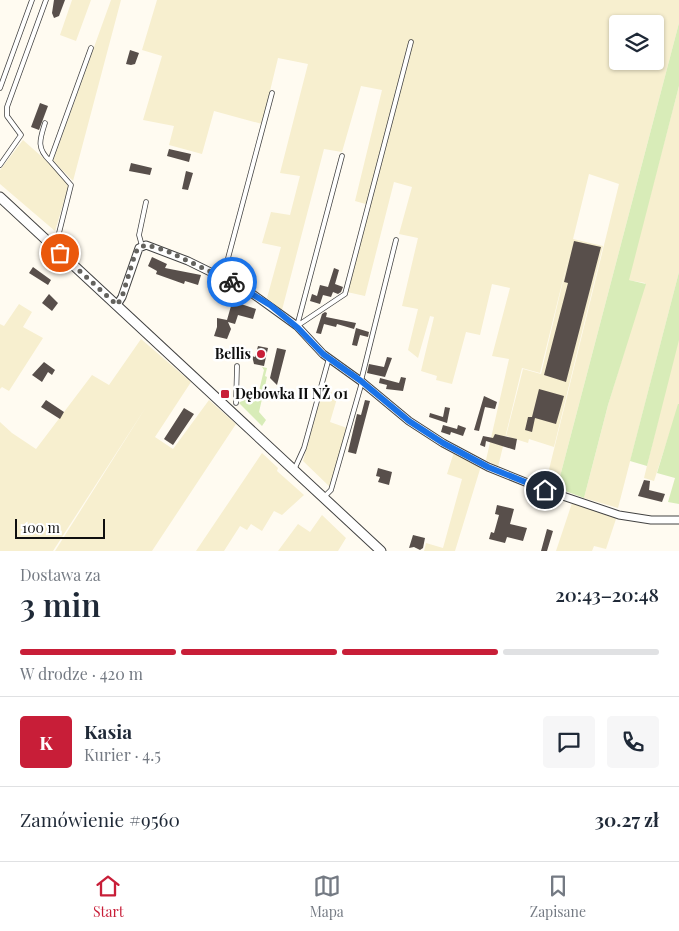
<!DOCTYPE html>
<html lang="pl">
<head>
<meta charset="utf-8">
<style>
  body { margin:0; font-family:"Playfair Display",serif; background:#f6f6f7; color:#1f2937; height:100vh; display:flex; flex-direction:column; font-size:19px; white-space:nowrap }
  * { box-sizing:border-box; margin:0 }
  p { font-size:16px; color:#747a83 }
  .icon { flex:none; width:28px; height:28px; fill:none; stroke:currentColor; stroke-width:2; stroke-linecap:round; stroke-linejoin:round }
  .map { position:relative; height:551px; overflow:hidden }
  .drawer { display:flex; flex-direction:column; background:#fff; flex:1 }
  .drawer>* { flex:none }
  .tools { position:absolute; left:609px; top:15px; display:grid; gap:10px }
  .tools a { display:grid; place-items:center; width:55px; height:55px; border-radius:5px; background:#fff; box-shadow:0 1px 4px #0004; font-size:25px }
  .scale { position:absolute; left:15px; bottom:12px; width:90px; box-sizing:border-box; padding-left:5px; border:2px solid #0f0f0f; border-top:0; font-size:14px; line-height:18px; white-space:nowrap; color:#0f0f0f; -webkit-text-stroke:4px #fff; paint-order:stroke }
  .pin { position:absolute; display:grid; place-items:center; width:42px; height:42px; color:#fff; margin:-21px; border:2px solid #fff; border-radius:50%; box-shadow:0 1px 5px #0007 }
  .courier { position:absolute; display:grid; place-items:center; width:50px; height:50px; margin:-25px; border:4px solid #1a73e8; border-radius:50%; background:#fff; color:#222; box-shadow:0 1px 6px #0007 }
  .overview em { font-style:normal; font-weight:600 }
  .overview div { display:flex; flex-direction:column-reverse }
  .overview { display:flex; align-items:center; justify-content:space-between; height:85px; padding:0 20px }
  h1 { font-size:32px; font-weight:600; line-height:38px }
  .bar { display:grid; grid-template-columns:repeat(4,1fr); gap:8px 5px; align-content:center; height:60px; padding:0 20px }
  .bar i { height:6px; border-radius:4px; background:#e0e1e3 }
  .bar .active { background:#c81e38 }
  .bar p { grid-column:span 4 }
  .line { display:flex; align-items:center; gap:12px; padding:0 20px; border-top:1px solid #e0e1e3 }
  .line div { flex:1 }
  .round { display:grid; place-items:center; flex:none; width:52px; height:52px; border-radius:5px; background:#f6f6f7 }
  .tabs { display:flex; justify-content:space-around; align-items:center; height:70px; border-top:1px solid #e0e1e3; background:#fff; font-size:14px; color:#747a83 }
  .tabs a { display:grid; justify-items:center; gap:2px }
  .tabs .active { color:#c81e38 }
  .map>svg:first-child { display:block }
  .farmland { fill:#f7efcf; fill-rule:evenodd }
  .green { fill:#d8ecb8 }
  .building { fill:#584f4b }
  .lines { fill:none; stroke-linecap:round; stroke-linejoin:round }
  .service-casing { stroke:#424242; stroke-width:5.5 }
  .minor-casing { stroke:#424242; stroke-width:9 }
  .tertiary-casing { stroke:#424242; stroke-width:11 }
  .service { stroke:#fff; stroke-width:4 }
  .minor { stroke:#fff; stroke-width:7 }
  .tertiary { stroke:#fff; stroke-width:9 }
  .done { stroke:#63625e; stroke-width:5; stroke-dasharray:0 9 }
  .route { stroke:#1a73e8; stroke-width:6 }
  .poi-dot { fill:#c81e38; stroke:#fff; stroke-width:2 }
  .labels { text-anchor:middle; stroke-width:5; stroke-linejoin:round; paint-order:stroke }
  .poi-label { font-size:14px; font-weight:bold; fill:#0f0f0f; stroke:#fff; text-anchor:end }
</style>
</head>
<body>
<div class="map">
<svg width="679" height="551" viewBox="0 0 679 551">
  <rect width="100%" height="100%" fill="#fffbf1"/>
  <path class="farmland" d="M72,0H91L76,41L60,35Z
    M111,0H121L73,181L53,161Z
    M157,0H679V23L557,488L545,486L619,184L589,174L573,239L603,246L554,447L529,439L528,443L506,436L523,369L541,374L571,247L540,373L522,368L498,467L486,460L509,359L492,356L510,288L492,284L480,335L466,332L452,384L436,380L437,376L421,371L434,317L430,316L418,358L408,350L418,309L402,306L418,238L399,234L412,187L394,182L365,296L347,292L369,205L355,201L382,90L361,86L342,152L324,149L282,310L267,298L281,247L262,243L271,212L290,215L300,176L280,173L308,64L278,58L262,124L214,111L202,154L169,145L174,126L143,120L162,56L142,50ZM618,24H655V61H618Z
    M679,86V272L618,508L584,498L608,405L645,283L628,280Z
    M23,140L50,164L69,185L55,231L0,184V170Z
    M19,304L32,312L23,327L43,338L9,391L2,387L0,389V324L4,326Z
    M679,334V404L654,481L644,478Z
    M141,339L191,382L155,437L173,449L209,400L236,424L152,551H55L146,407L53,551H0V422L12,433L36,449L92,375L109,385Z
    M323,389L338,395L330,422L347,428L331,488L303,461Z
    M454,452L481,466L455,551H424L426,543L443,548L462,479L447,474Z
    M262,453L278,468L277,471L304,495L282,515L274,511L262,531L251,524L247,530L240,526L224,551H196Z
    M572,503L617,516L606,549L594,546L592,551H556Z
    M322,515L346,538L338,551H278L298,524L310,532Z"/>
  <path class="green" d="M679,23V86L629,280L646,284L608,405L584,498L557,488Z
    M679,272V340L647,466L630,461Z
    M262,367L267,368L265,376L267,377L259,412L266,420L262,426L239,403L251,392L258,395L264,370Z
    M678,404H679V504L668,502L675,478L657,473Z"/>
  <path class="building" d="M54,0H65L59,16L54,18L52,13Z
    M130,50L139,53L135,64L131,65L126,64Z
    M40,103L48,106L39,130L31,127Z
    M169,149L191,154L189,162L167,156Z
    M131,163L152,168L150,175L129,171Z
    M186,171L193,173L188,190L182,189Z
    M574,241L601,247L566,382L544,375L568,283L564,282Z
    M152,257L167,264L165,268L201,275L198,285L185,281L184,284L156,274L157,271L148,266Z
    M33,267L51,280L48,285L29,273Z
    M334,268L339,270L335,284L343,287L341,292L338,294L333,292L331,297L323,295L320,304L310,301L312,294L317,296L320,285L328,287Z
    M49,294L58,303L52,311L42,303Z
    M225,295L242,300L241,304L256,309L253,319L238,315L235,324L228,322L231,329L227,339L214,336L217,327V318L227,320L231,306L223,303Z
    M325,312L327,313L326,317L356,323L354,329L337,324L336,327L324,324L321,334L316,333L322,314Z
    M356,328L369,332L368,337L360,335L357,346L352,345Z
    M258,346L268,348L264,366L254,364L252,356L255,357Z
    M277,348L286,350L277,385L270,378Z
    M387,357L392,358L385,377L367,373L369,364L384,367Z
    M44,362L55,370L52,375L48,372L42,382L32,375Z
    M401,377L406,378L403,391L386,389L387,385L379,383L380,378L399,383Z
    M539,389L564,396L556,424L535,418L532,432L525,430L528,417H532Z
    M484,396L497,402L495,409L485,407L479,431L474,430Z
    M46,400L64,412L60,419L41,407Z
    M365,400L370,401L356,454L348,452L357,414L361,415Z
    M445,407L450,408L447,423L429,417L430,413L443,417Z
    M184,408L194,414L173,445L164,439Z
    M443,425L457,429L458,425L466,428L463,436L451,432L450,435L441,432Z
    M495,434L517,439L515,450L486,441L485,447L480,445L483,436L493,438Z
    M378,468L392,472L389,485L378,482L380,477L376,476Z
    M644,480L650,481L649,490L665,494L662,502L638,496Z
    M497,505L514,509L510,524L527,528L523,541L507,537L505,543L489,539L491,532L494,533L499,515L495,514Z
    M547,529L553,531L547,551H541Z
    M413,535L425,538L423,548L420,550L414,547L409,548Z"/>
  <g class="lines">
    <g class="service-casing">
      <path id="service" d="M0,88L32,0
        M45,123C40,139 36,148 50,161
        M0,165L21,135L7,116V107L46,0
        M52,245L59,233L71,185L50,161L91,48
        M142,246L139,235L146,202
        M223,277L272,93
        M297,326L345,294L411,42
        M297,326L342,156
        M361,381L396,240
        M236,403L237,366
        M294,470L304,448L329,358
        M324,497L331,490L362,382"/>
    </g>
    <g class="minor-casing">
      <path id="minor" d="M117,305L122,297L139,248L146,245L188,261L247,290L297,326L323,354L362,382L409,421L443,443L488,467L545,490L619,515L651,520H679"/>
    </g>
    <g class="tertiary-casing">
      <path id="tertiary" d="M0,197L381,551"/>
    </g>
    <use href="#service" class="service"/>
    <use href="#minor" class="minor"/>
    <use href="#tertiary" class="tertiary"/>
  </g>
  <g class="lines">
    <path class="done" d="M60,253L117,305L122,297L135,254L138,248L146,245L165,250L232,282"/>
    <path class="route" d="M232,282L270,305L298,328L323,354L361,381L409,421L443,443L488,467L545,490"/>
  </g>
  <g class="poi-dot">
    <circle cx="261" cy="354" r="5"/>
    <rect x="220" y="389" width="10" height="10" rx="2.5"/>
  </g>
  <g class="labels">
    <g class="poi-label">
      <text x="251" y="359">Bellis</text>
      <text x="235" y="399" text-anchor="start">Dębówka II NŻ 01</text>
    </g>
  </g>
</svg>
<div class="tools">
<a><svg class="icon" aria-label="layers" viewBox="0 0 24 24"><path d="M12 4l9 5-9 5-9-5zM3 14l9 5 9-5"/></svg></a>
</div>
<div class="scale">100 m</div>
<div class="pin" style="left:60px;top:253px;background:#ea580c"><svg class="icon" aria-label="bag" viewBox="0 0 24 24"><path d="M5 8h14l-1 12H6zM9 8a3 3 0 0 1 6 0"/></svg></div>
<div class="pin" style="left:545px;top:490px;background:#1f2937"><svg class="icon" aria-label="home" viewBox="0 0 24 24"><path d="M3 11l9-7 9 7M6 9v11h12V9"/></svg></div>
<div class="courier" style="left:232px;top:282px"><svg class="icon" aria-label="bike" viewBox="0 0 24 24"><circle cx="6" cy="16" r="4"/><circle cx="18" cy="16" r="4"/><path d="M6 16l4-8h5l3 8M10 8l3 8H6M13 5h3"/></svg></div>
</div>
<section class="drawer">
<div class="overview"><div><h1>3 min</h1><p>Dostawa za</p></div><em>20:43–20:48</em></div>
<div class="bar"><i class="active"></i><i class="active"></i><i class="active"></i><i></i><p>W drodze · 420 m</p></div>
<div class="line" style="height:90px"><b class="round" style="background:#c81e38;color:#fff">K</b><div><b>Kasia</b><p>Kurier · 4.5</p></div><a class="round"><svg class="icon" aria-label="chat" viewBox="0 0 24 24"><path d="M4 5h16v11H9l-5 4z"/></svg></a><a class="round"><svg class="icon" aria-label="phone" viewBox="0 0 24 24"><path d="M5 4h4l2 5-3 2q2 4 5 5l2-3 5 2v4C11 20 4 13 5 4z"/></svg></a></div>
<div class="line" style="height:65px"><div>Zamówienie #9560</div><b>30.27 zł</b></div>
</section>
<nav class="tabs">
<a class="active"><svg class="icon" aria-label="home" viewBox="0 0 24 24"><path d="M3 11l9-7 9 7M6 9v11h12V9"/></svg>Start</a>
<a><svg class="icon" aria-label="map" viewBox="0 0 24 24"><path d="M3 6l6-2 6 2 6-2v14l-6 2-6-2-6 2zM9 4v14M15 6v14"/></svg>Mapa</a>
<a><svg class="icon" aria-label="saved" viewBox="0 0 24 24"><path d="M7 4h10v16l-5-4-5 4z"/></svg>Zapisane</a>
</nav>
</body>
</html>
